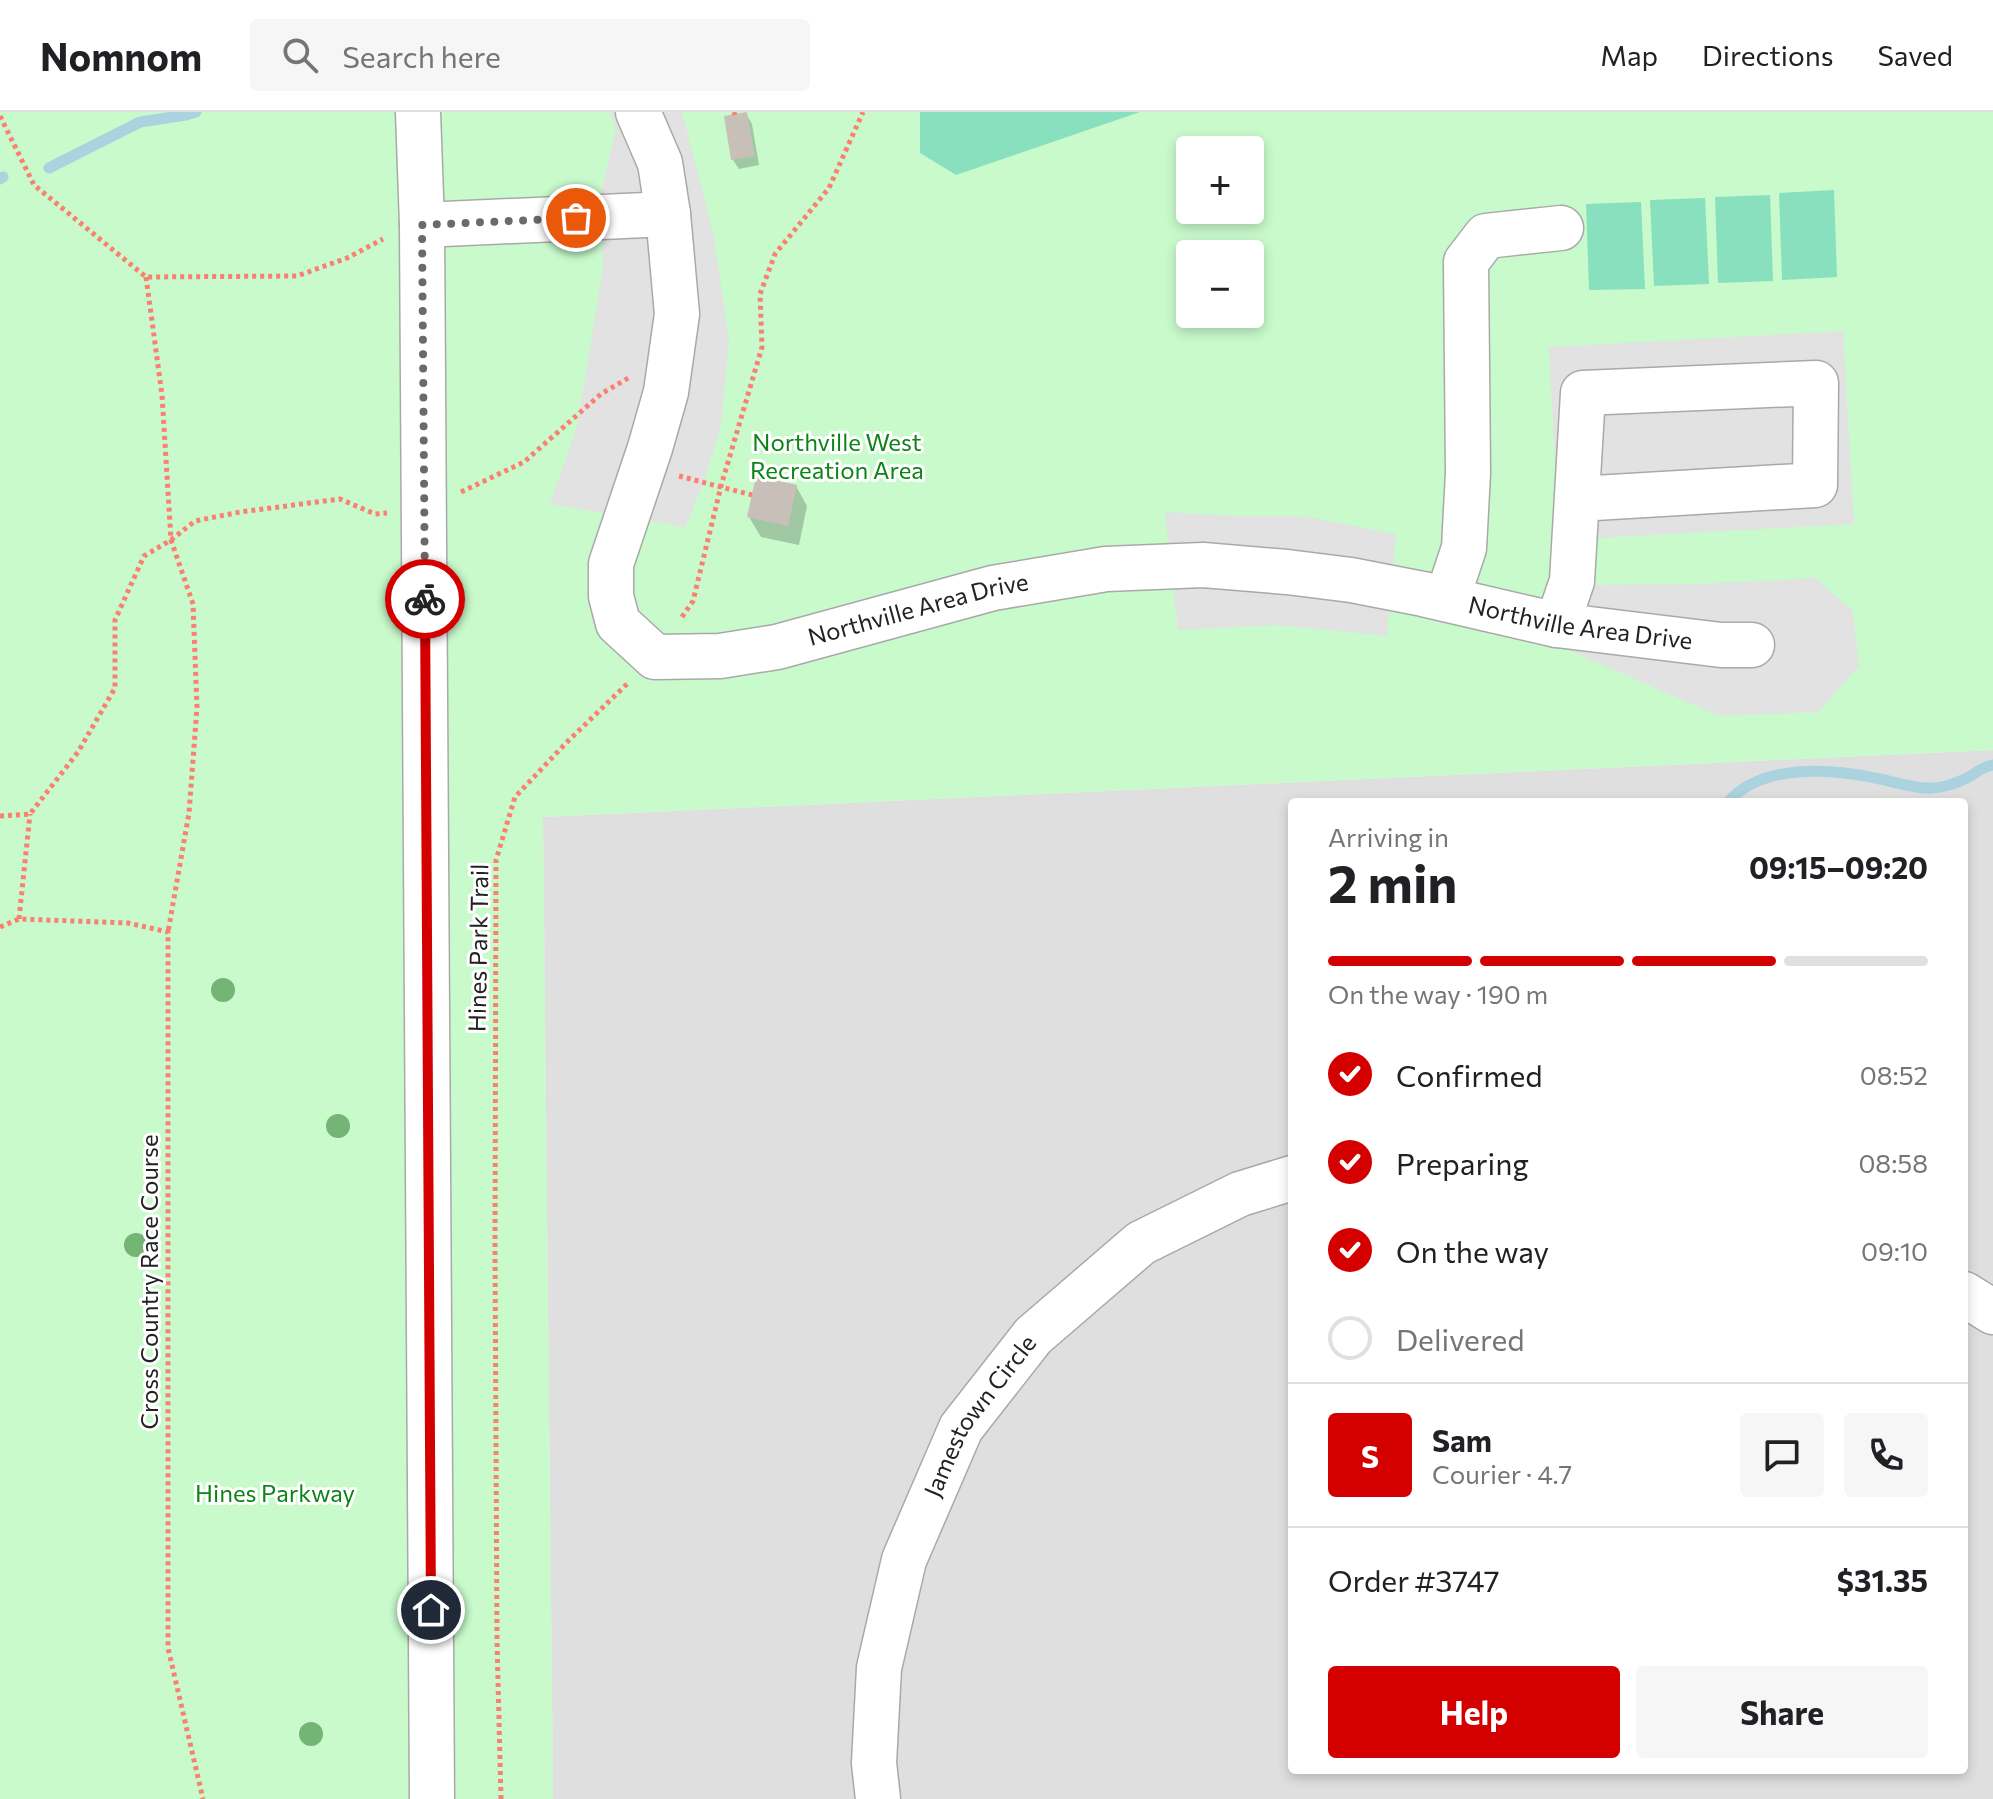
<!DOCTYPE html>
<html lang="en">
<head>
<meta charset="utf-8">
<style>
  body { margin:0; font-family:Commissioner,sans-serif; background:#f6f6f6; color:#202124; height:100vh; display:flex; flex-direction:column; font-size:30px; white-space:nowrap }
  * { box-sizing:border-box; margin:0 }
  p { font-size:26px; color:#757577 }
  .icon { flex:none; width:44px; height:44px; fill:none; stroke:currentColor; stroke-width:2; stroke-linecap:round; stroke-linejoin:round }
  .map { position:relative; flex:1; overflow:hidden }
  .panel { position:absolute; left:1288px; top:686px; width:680px; height:976px; display:flex; flex-direction:column; background:#fff; border-radius:8px; box-shadow:0 4px 12px #0003 }
  .panel>* { flex:none }
  .fabs { position:absolute; left:1176px; top:24px; display:grid; gap:16px }
  .fabs a { display:grid; place-items:center; width:88px; height:88px; border-radius:8px; background:#fff; box-shadow:0 4px 12px #0003; font-size:40px }
  .pin { position:absolute; display:grid; place-items:center; width:68px; height:68px; color:#fff; margin:-34px; border:4px solid #fff; border-radius:50%; box-shadow:0 2px 8px #0007 }
  .courier { position:absolute; display:grid; place-items:center; width:80px; height:80px; margin:-40px; border:6px solid #d40000; border-radius:50%; background:#fff; color:#222; box-shadow:0 2px 10px #0007 }
  .summary em { font-style:normal; font-weight:700 }
  .summary div { display:flex; flex-direction:column-reverse }
  .summary { display:flex; align-items:center; justify-content:space-between; height:136px; padding:0 40px }
  h1 { font-size:52px; font-weight:700; line-height:60px }
  .bar { display:grid; grid-template-columns:repeat(4,1fr); gap:12px 8px; align-content:center; height:96px; padding:0 40px }
  .bar i { height:10px; border-radius:6px; background:#e0e0e0 }
  .bar .selected { background:#d40000 }
  .bar p { grid-column:span 4 }
  .line { display:flex; align-items:center; gap:20px; padding:0 40px; border-top:2px solid #e0e0e0 }
  .line div { flex:1 }
  .round { display:grid; place-items:center; flex:none; width:84px; height:84px; border-radius:8px; background:#f6f6f6 }
  ol { padding:0 40px; list-style:none }
  li { display:flex; align-items:center; gap:24px; height:88px }
  li p { margin-inline-start:auto }
  li .icon { padding:8px; border-radius:50%; background:#d40000; color:#fff; stroke-width:4 }
  li:last-child { color:#757577 }
  li i { width:44px; height:44px; border:4px solid #e0e0e0; border-radius:50% }
  .button { display:flex; gap:16px; margin-top:auto; padding:16px 40px }
  .button a { flex:1; height:92px; border-radius:8px; background:#d40000; color:#fff; font-size:32px; font-weight:700; line-height:92px; text-align:center }
  .button a+a { background:#f6f6f6; color:#202124 }
  header { display:flex; align-items:center; gap:48px; box-sizing:border-box; height:112px; padding:0 40px; background:#fff; border-bottom:2px solid #e0e0e0 }
  header strong { font-size:38px }
  nav { display:flex; gap:44px; margin-inline-start:auto; font-size:28px }
  .search { width:560px; height:72px; background:#f6f6f6; display:flex; align-items:center; gap:20px; box-sizing:border-box; padding:0 28px; border-radius:8px; color:#757577; font-size:30px }
  .map>svg:first-child { display:block }
  .residential { fill:#e0dfdf; fill-rule:evenodd }
  .park { fill:#c8facc; fill-rule:evenodd }
  .pitch { fill:#88e0be }
  .parking { fill:#e2e2e2 }
  .shadow { fill:#0003 }
  .lines { fill:none; stroke-linecap:round; stroke-linejoin:round }
  .stream { stroke:#aad3df; stroke-width:11 }
  .building { fill:#c7bfb8 }
  .minor-casing { stroke:#a9a9a9; stroke-width:47 }
  .path { stroke:#fa8072; stroke-width:5; stroke-dasharray:4 4; stroke-linecap:butt }
  .minor { stroke:#fff; stroke-width:44 }
  .tree { fill:#74b475 }
  .done { stroke:#6b6a68; stroke-width:8; stroke-dasharray:0 14.4 }
  .route { stroke:#d40000; stroke-width:10 }
  .labels { text-anchor:middle; stroke-width:6; stroke-linejoin:round; paint-order:stroke }
  .park-label { font-size:24px; fill:#0c8416; stroke:#fff }
  .street-label { font-size:24px; fill:#222; stroke:#fff }
</style>
</head>
<body>
<header>
<strong>Nomnom</strong>
<div class="search"><svg class="icon" aria-label="search" viewBox="0 0 24 24"><circle cx="10" cy="10" r="6"/><path d="M15 15l6 6"/></svg>Search here</div>
<nav><a>Map</a><a>Directions</a><a>Saved</a></nav>
</header>
<div class="map">
<svg width="1993" height="1687" viewBox="0 0 1993 1687">
  <rect width="100%" height="100%" fill="#f2efe9"/>
  <path class="residential" d="M1993,638V1687H553L543,705ZM1292,690H1964V1658H1292Z"/>
  <path class="park" d="M0,0H1993V638L543,705L553,1687H0ZM1190,38H1250V98H1190ZM1190,142H1250V202H1190Z"/>
  <path class="pitch" d="M920,0H1140L956,63L920,41Z
    M1834,78L1837,165L1782,168L1779,81Z
    M1770,83L1773,169L1718,171L1715,85Z
    M1705,86L1709,172L1654,174L1650,88Z
    M1641,90L1645,177L1589,178L1586,92Z"/>
  <path class="parking" d="M610,0H682L714,125L729,228L721,313L704,370L685,415L550,392L577,315L603,157L602,76L616,16Z
    M1843,219L1854,412L1559,428L1549,235Z
    M1165,400L1234,404H1302L1396,422L1387,524L1276,513L1178,518Z
    M1815,466L1853,499L1859,554L1818,600L1719,604L1566,537L1567,492L1596,473L1698,472Z"/>
  <path class="shadow" d="M746,2L752,12L759,53L739,57L733,48Z
    M796,374L807,394L799,433L761,425L749,405Z"/>
  <g class="lines">
    <path class="stream" d="M49,56L140,10L186,3L196,0
      M0,67L3,65
      M1728,690C1762,652 1829,656 1875,666C1893,669 1912,677 1930,676C1939,676 1952,673 1960,669C1973,665 1979,655 1993,653"/>
  </g>
  <path class="building" d="M747,0L755,44L731,48L724,4Z
    M756,364L797,373L788,414L747,405Z"/>
  <g class="lines">
    <g class="minor-casing">
      <g id="minor">
        <path d="M418,0L422,113L432,1687"/>
        <path id="s1" d="M638,0L660,51L668,102L677,202L666,280L650,336L611,452V484L618,511L655,545L720,544L777,535L993,476L1106,457L1203,453L1287,460L1351,468L1423,482L1557,513L1721,533H1752"/>
        <path d="M422,113L668,102"/>
        <path d="M1447,487L1464,436L1468,361L1466,150L1486,124L1561,116"/>
        <path d="M1557,513L1572,469L1583,281L1816,271L1815,373L1578,387"/>
        <path d="M1964,1182L1993,1200"/>
        <path id="s2" d="M878,1687L874,1651L879,1556L904,1448L961,1316L1033,1224L1141,1131L1240,1082L1292,1066"/>
      </g>
    </g>
    <path class="path" d="M734,0L735,3
      M0,4L34,73L146,165L297,164L347,146L383,127
      M146,165L162,283L171,428L193,492L197,595L189,701L168,820
      M679,364L752,383
      M461,380L524,350L601,282L630,265
      M682,505L693,489L721,374L762,235L760,182L775,142L829,76L863,0
      M0,704L30,702L78,640L115,576V508L144,444L171,428L195,409L240,400L340,387L375,402L387,401
      M19,807L30,702
      M0,815L19,807L128,811L168,820V1536L203,1687
      M501,1687L497,1529L495,1137L496,748L515,685L566,631L628,571"/>
    <use href="#minor" class="minor"/>
  </g>
  <g class="tree">
    <circle cx="223" cy="878" r="12"/>
    <circle cx="338" cy="1014" r="12"/>
    <circle cx="136" cy="1133" r="12"/>
    <circle cx="311" cy="1622" r="12"/>
  </g>
  <g class="lines">
    <path class="done" d="M425,487L422,113L576,106"/>
    <path class="route" d="M425,487L431,1498"/>
  </g>
  <g class="labels">
    <g class="park-label">
      <text x="837" y="339">Northville West<tspan x="837" dy="28">Recreation Area</tspan></text>
      <text x="275" y="1390">Hines Parkway</text>
    </g>
    <g class="street-label">
      <text dy="8" stroke="none"><textPath href="#s1" startOffset="846">Northville Area Drive</textPath></text>
      <text dy="8" stroke="none"><textPath href="#s1" startOffset="1518">Northville Area Drive</textPath></text>
      <text transform="translate(479 836) rotate(-89)" y="8">Hines Park Trail</text>
      <text transform="translate(150 1170) rotate(-90)" y="8">Cross Country Race Course</text>
      <text dy="8" stroke="none"><textPath href="#s2" startOffset="406">Jamestown Circle</textPath></text>
    </g>
  </g>
</svg>
<div class="fabs">
<a>+</a>
<a>−</a>
</div>
<div class="pin" style="left:576px;top:106px;background:#ea580c"><svg class="icon" aria-label="bag" viewBox="0 0 24 24"><path d="M5 8h14l-1 12H6zM9 8a3 3 0 0 1 6 0"/></svg></div>
<div class="pin" style="left:431px;top:1498px;background:#1f2937"><svg class="icon" aria-label="home" viewBox="0 0 24 24"><path d="M3 11l9-7 9 7M6 9v11h12V9"/></svg></div>
<div class="courier" style="left:425px;top:487px"><svg class="icon" aria-label="bike" viewBox="0 0 24 24"><circle cx="6" cy="16" r="4"/><circle cx="18" cy="16" r="4"/><path d="M6 16l4-8h5l3 8M10 8l3 8H6M13 5h3"/></svg></div>
<section class="panel">
<div class="summary"><div><h1>2 min</h1><p>Arriving in</p></div><em>09:15–09:20</em></div>
<div class="bar"><i class="selected"></i><i class="selected"></i><i class="selected"></i><i></i><p>On the way · 190 m</p></div>
<ol>
<li><svg class="icon" aria-label="check" viewBox="0 0 24 24"><path d="M5 12l5 5 9-10"/></svg>Confirmed<p>08:52</p></li>
<li><svg class="icon" aria-label="check" viewBox="0 0 24 24"><path d="M5 12l5 5 9-10"/></svg>Preparing<p>08:58</p></li>
<li><svg class="icon" aria-label="check" viewBox="0 0 24 24"><path d="M5 12l5 5 9-10"/></svg>On the way<p>09:10</p></li>
<li><i></i>Delivered</li>
</ol>
<div class="line" style="height:144px"><b class="round" style="background:#d40000;color:#fff">S</b><div><b>Sam</b><p>Courier · 4.7</p></div><a class="round"><svg class="icon" aria-label="chat" viewBox="0 0 24 24"><path d="M4 5h16v11H9l-5 4z"/></svg></a><a class="round"><svg class="icon" aria-label="phone" viewBox="0 0 24 24"><path d="M5 4h4l2 5-3 2q2 4 5 5l2-3 5 2v4C11 20 4 13 5 4z"/></svg></a></div>
<div class="line" style="height:104px"><div>Order #3747</div><b>$31.35</b></div>
<div class="button"><a>Help</a><a>Share</a></div>
</section>
</div>
</body>
</html>
